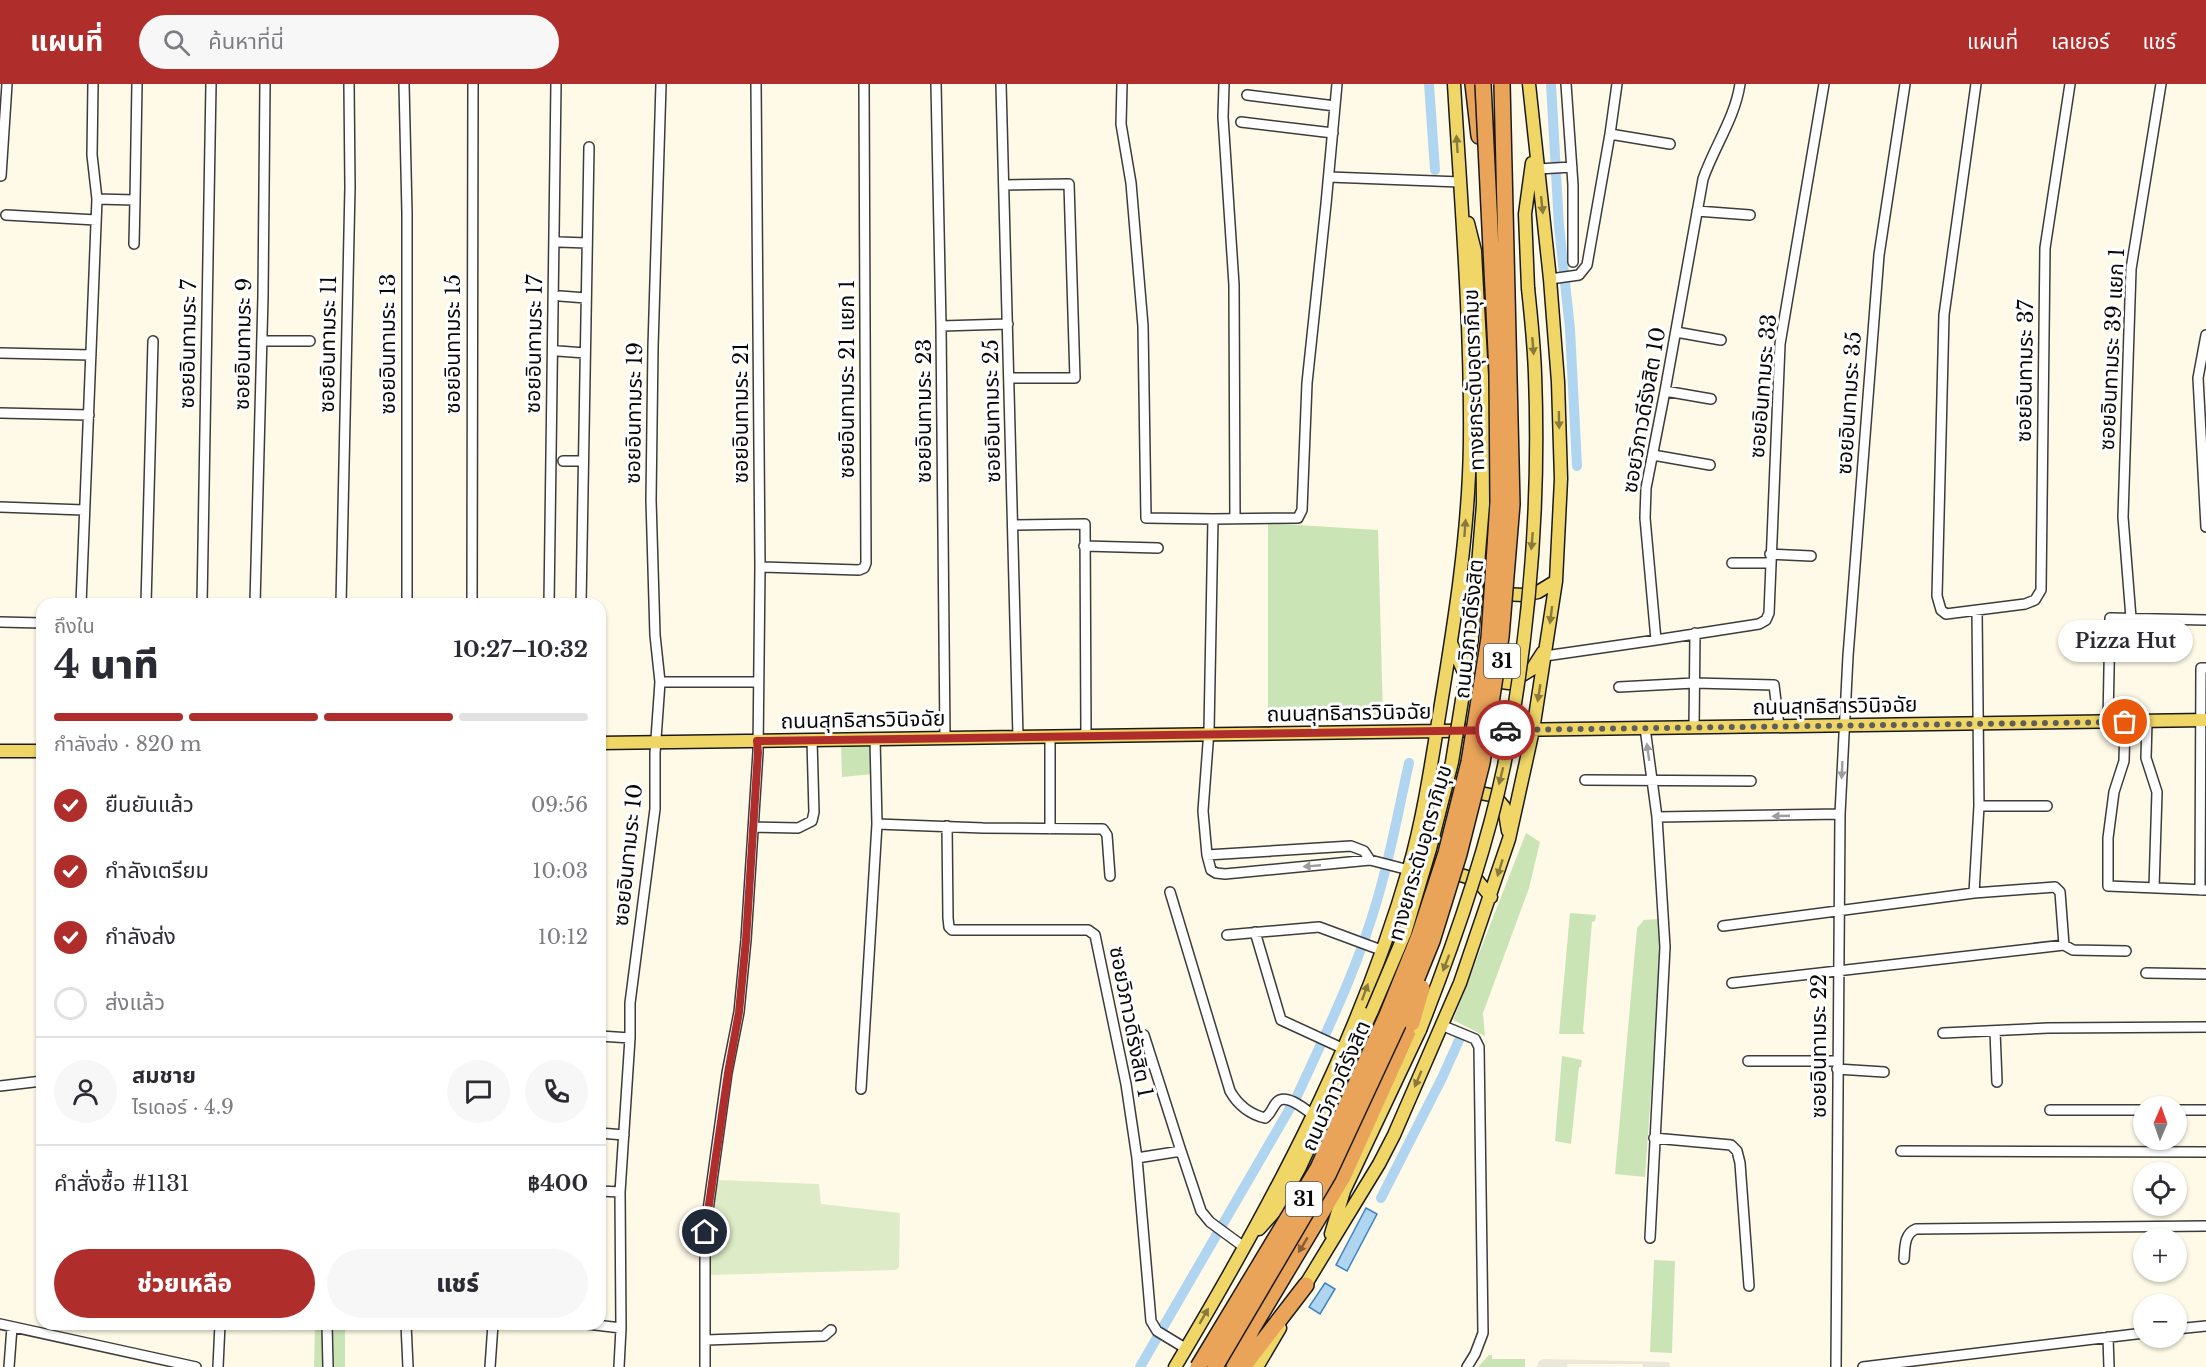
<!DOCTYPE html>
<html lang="th">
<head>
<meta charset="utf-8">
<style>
  body { margin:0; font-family:"Libre Baskerville","Noto Sans Thai",serif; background:#f7f7f7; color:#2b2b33; height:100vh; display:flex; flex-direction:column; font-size:22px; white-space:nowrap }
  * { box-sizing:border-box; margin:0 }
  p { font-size:20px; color:#7c7c81 }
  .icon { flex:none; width:33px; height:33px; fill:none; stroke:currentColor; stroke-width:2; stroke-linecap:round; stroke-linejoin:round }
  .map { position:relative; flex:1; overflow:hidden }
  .details { position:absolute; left:36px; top:514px; width:570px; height:732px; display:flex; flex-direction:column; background:#fff; border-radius:18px; box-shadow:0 2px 4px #0004 }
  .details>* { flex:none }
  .needle { width:39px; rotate:2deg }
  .fabs { position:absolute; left:2133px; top:1012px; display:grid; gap:12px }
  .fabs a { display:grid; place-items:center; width:54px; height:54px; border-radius:50%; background:#fff; box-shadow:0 2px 4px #0004; font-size:30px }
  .pin { position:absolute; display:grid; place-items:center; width:51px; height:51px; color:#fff; margin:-26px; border:3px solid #fff; border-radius:50%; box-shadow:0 2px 6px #0007 }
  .courier { position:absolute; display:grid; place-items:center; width:60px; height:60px; margin:-30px; border:4px solid #af2e2c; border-radius:50%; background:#fff; color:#222; box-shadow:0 2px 8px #0007 }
  .bubble { position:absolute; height:42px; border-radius:21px; background:#fff; box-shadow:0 2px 4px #0004; font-size:20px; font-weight:800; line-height:42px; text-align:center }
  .headline em { font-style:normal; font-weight:800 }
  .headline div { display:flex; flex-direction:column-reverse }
  .headline { display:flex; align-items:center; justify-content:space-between; height:102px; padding:0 18px }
  h1 { font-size:39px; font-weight:800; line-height:45px }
  .bar { display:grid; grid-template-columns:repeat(4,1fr); gap:9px 6px; align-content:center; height:72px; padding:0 18px }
  .bar i { height:8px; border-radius:4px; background:#e1e1e2 }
  .bar .selected { background:#af2e2c }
  .bar p { grid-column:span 4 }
  .line { display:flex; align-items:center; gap:15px; padding:0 18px; border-top:2px solid #e1e1e2 }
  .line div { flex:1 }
  .round { display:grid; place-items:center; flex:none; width:63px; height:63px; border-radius:32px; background:#f7f7f7 }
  ol { padding:0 18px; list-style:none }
  li { display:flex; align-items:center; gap:18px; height:66px }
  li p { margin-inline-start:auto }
  li .icon { padding:6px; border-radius:50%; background:#af2e2c; color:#fff; stroke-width:4 }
  li:last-child { color:#7c7c81 }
  li i { width:33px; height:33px; border:3px solid #e1e1e2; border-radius:50% }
  .cta { display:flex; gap:12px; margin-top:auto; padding:12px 18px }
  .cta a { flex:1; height:69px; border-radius:36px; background:#af2e2c; color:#fff; font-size:24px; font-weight:800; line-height:69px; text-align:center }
  .cta a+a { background:#f7f7f7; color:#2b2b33 }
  header { display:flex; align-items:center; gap:36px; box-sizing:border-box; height:84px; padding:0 30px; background:#af2e2c; color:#fff }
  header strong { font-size:28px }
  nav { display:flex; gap:33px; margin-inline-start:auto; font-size:21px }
  .search { width:420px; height:54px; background:#f7f7f7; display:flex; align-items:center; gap:15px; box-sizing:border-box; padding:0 21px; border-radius:33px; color:#7c7c81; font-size:22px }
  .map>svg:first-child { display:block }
  .green { fill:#cbe4b5 }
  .pitch { fill:#ddecc6 }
  .plaza { fill:#ebe7d9 }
  .water { fill:#b0d5f1; stroke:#3c85c3; stroke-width:1.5 }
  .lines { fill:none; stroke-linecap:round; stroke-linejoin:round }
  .canal { stroke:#b0d5f1; stroke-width:10 }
  .minor-casing { stroke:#3c3c3c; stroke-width:12 }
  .major-casing { stroke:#1a1a1a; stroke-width:15 }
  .highway-casing { stroke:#1a1a1a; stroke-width:18 }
  .minor { stroke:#fff; stroke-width:9 }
  .major { stroke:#efd666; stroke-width:12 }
  .highway { stroke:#eaa459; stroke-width:15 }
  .major-bridge-casing { stroke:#1a1a1a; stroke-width:15; stroke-linecap:butt }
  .highway-bridge-casing { stroke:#1a1a1a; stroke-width:18; stroke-linecap:butt }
  .major-bridge { stroke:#efd666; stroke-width:12 }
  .highway-bridge { stroke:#eaa459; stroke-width:15 }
  .oneway { fill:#887a3c }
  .oneway2 { fill:#9d9d9d }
  .oneway3 { fill:#855e35 }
  .done { stroke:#5f5d57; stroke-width:6; stroke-dasharray:0 10.8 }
  .route { stroke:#af2e2c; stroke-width:8 }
  .labels { text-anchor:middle; stroke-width:6; stroke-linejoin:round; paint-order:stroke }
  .shield { fill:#fff; stroke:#535353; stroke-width:1.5 }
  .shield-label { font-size:20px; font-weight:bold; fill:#090909 }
  .street-label { font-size:21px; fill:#090909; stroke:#fff }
</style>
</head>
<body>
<header>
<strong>แผนที่</strong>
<div class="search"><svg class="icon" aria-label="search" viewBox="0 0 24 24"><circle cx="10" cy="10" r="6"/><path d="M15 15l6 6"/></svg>ค้นหาที่นี่</div>
<nav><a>แผนที่</a><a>เลเยอร์</a><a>แชร์</a></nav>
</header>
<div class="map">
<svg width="2206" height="1283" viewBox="0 0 2206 1283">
  <rect width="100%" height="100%" fill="#fefae7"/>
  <path class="green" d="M1268,439L1378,446L1383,632L1268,636Z
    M841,661L873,662V690L842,693Z
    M1526,749L1540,758L1529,804L1483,929L1485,952L1453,936Z
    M1570,829L1596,831L1595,837L1592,838L1583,947L1585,950H1559Z
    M1659,835L1661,867L1645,1093L1615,1090L1637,844L1644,836Z
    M1562,972L1582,976L1581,983H1579L1571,1060L1555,1057Z
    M1654,1176L1675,1177L1672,1269L1650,1268Z
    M315,1241H345V1283H314Z
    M1489,1271H1492V1275H1525V1283H1478Z"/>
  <path class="pitch" d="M717,1096L819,1100L821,1120L900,1129L899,1183L896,1186L710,1191L711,1137Z"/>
  <path class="plaza" d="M1543,1275L1669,1278L1670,1283H1643L1642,1280H1568L1566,1283H1537L1539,1277Z"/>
  <path class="water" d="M1366,1124L1377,1130L1347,1187L1336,1181Z
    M1325,1199L1335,1205L1320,1230L1309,1223Z"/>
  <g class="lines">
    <path class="canal" d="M1429,0L1435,86
      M1551,0L1559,142L1570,245L1577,382
      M1381,1114L1442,994L1460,954
      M1140,1283L1297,1012C1327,947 1359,881 1378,813C1391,769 1399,723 1409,679"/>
    <g class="minor-casing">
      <path id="minor" d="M404,0L407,129V520
        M936,0L941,242L945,654
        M1001,0L1018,653
        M1122,0L1121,40L1131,99L1143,242L1146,434L1213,435
        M1224,0L1223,33L1234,201L1235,434
        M1337,0L1326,120L1307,299L1302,426L1298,434L1213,435L1209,646L1203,727L1207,771L1211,786L1216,789L1225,790L1370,776L1409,786
        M1566,0L1573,101V178
        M1976,0L1944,231L1937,512L1941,526L1946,530L2025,520L2035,516L2041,506L2045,164L2070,0
        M1247,11L1335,22
        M1241,38L1333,49
        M1610,50L1670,60
        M1538,85L1572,83
        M1,92L7,0
        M1329,93L1460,98
        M1004,101L1069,100L1075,294H1010
        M97,115L135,116L137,0
        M1697,127L1750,131
        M6,131L96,136
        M559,158L587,159
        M134,160L135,116
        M1550,195L1579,191L1587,181L1610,50L1617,0
        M560,212L586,214
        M941,242L1008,240
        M1676,248L1721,256
        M2206,251L2198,294L2206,443
        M262,257H310
        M558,267L585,269
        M0,269L91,271
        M1665,307L1711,315
        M0,329L89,331
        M1653,371L1710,381
        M563,377H583
        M0,423L84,426
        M1013,441L1085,440L1086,652
        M1084,462L1158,464
        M1770,470L1811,472
        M1732,479H1770
        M760,483L859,486L864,484L866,479L864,0
        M81,520L97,115L92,71L93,0
        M146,520L153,257
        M202,520L211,0
        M255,520L263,212L265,0
        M341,520L350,103L349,0
        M472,520L473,0
        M549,520L556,0
        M581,520L589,63
        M2131,534L2123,433L2131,185L2161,0
        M0,538L42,539
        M1656,556L1759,540L1766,536L1769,529L1780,260L1824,0
        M1545,572L1656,556L1645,434L1646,404L1665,307L1703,95C1714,63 1735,34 1740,0
        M660,598H758
        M1619,603L1694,599L1774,601L1779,642
        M2147,637L2146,674L2157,708L2154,804
        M2108,638L2110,534L2206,536
        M2125,638L2124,677L2114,708L2108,754V802L2206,806
        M1645,644L1657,733L1665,863L1650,1154
        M1694,644L1695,549
        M1585,696L1751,697
        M1979,722H2047
        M1657,733L1840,730
        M877,740L983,744L1103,745L1107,751L1110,792
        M947,742L948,834L949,843L952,846H1088L1095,851L1126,1000L1137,1074L1151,1237L1157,1247L1185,1264
        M754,743L798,744L812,737L814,728L812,656
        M1050,745V653
        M1207,771L1351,762L1364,767L1370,776
        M2200,806L2201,584H2206
        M1170,808L1230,1007C1238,1021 1249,1030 1265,1034C1272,1029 1272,1023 1277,1018C1286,1009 1305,1025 1313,1031
        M1974,809L1979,722L1977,527
        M1723,842L1974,809L2055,803L2060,808L2064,861
        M1255,848L1281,936L1344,965
        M1227,851L1319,843L1381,866
        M2146,889L2206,890
        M1732,899L2064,861L2073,866L2126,867
        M1441,941L1475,955L1479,963L1483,1249L1475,1270L1467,1283
        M1995,947L1997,998
        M1943,949L2048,944L2206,943
        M1144,951L1181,1067
        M600,952L630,954
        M1748,977H1837
        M1837,985L1884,988
        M0,1002L42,997
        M861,1005L877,740L875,655
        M2050,1026H2144
        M2176,1026H2206
        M600,1049L624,1051
        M1654,1054L1731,1061L1737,1067L1740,1079L1749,1202
        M1901,1067L2206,1068
        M1137,1074L1181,1067L1201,1127L1210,1138L1244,1163
        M600,1107L620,1108
        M1904,1175C1905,1163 1904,1150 1916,1145L2206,1142
        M0,1240L196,1283
        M327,1240L328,1283
        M406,1240L408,1283
        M587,1240L621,1244
        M2176,1245L2206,1242
        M2108,1253L2109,1283
        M706,1256L824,1252L831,1246
        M9,1283L12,1243
        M218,1283L220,1240
        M490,1283L493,1240
        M619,1283L621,1244L620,1108L630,954V919L655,725V669L660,598L655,551L651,416L653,263L661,0
        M705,1283V1148L727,989L739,928L746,856L758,668L760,483L756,0
        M1836,1283L1840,730L1848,572L1879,171L1905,0
        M1863,1283L2144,1249"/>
    </g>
    <g class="major-casing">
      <path id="major" d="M1468,139L1475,167L1477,205
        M1528,204L1525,130L1532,79
        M1460,495L1470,505L1483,509L1523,511L1538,508L1556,497
        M1451,559L1463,586L1476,595L1509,599L1532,585L1543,568
        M600,659L2206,636
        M0,667H42
        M1423,730L1437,709L1452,703L1495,712L1504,723L1508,747
        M1416,785L1428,781L1477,796L1491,813
        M1259,1145L1277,1125L1300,1083L1372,927
        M1331,1150L1344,1107L1420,946
        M1301,1208L1379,1080L1394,1051L1460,899L1509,755L1533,646L1556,497L1561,395L1558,298L1550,195L1529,0
        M1175,1283C1269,1126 1358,961 1409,784C1423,735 1431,682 1439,632C1454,541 1469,449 1470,357C1471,238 1461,119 1454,0
        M1257,1283L1280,1244"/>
    </g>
    <g class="highway-casing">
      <path id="highway" d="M1473,0L1479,52
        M1234,1283L1252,1245L1343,1093L1412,939
        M1243,1283L1306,1201"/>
    </g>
    <use href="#minor" class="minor"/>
    <use href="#major" class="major"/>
    <use href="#highway" class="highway"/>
    <g class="major-bridge-casing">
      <path id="major-bridge" d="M1372,927L1405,849L1430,765L1452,678L1472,554L1483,420L1482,292L1477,205
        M1420,946C1454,860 1485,772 1504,682C1529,554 1540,420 1535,290C1534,261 1531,232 1528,204"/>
    </g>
    <g class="highway-bridge-casing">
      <path id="highway-bridge" d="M1412,939L1422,904
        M1198,1283L1318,1084L1387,931L1419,852L1446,769L1469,678L1489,554L1498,418L1497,288L1483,0
        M1215,1283L1328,1091L1400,936L1432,857L1459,770L1482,679L1501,553L1512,420L1502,0"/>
    </g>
    <use href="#major-bridge" class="major-bridge"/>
    <use href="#highway-bridge" class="highway-bridge"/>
  </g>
  <defs><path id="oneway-solid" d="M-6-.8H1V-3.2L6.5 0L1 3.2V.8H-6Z" transform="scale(1.5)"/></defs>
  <g class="oneway">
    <use href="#oneway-solid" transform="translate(1457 60) rotate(-94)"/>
    <use href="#oneway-solid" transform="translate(1542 121) rotate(84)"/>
    <use href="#oneway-solid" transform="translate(1533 262) rotate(85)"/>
    <use href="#oneway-solid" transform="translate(1559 336) rotate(89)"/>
    <use href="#oneway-solid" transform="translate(1465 444) rotate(-86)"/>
    <use href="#oneway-solid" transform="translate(1532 457) rotate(95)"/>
    <use href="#oneway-solid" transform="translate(1551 531) rotate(97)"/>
    <use href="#oneway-solid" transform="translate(1539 609) rotate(99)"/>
    <use href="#oneway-solid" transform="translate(1501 692) rotate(104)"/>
    <use href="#oneway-solid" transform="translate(1500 784) rotate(107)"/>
    <use href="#oneway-solid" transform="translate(1446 879) rotate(111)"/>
    <use href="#oneway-solid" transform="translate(1365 908) rotate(-70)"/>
    <use href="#oneway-solid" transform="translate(1418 995) rotate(113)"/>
    <use href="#oneway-solid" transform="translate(1204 1232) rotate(-60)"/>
  </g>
  <g class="oneway2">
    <use href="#oneway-solid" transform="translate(1648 668) rotate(-98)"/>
    <use href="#oneway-solid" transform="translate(1842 686) rotate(93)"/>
    <use href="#oneway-solid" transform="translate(1781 732) rotate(178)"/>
    <use href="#oneway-solid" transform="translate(1312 782) rotate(175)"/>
  </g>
  <use class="oneway3" href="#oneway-solid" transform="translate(1303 1161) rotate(121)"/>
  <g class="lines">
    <path class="done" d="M1505,646L2125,638"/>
    <path class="route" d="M705,1148L728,989L739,928L746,856L758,668L757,657L1505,646"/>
  </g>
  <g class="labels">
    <g class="shield">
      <rect x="1484" y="560" width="36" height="34" rx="4.5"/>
      <rect x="1286" y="1098" width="36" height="34" rx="4.5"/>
    </g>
    <g class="shield-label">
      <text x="1502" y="584">31</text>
      <text x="1304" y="1122">31</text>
    </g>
    <g class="street-label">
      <text transform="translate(188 260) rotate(-89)" y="7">ซอยอินทามระ 7</text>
      <text transform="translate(243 260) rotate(-89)" y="7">ซอยอินทามระ 9</text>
      <text transform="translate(328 260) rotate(-89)" y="7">ซอยอินทามระ 11</text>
      <text transform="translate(388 260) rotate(-90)" y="7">ซอยอินทามระ 13</text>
      <text transform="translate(453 260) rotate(-90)" y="7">ซอยอินทามระ 15</text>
      <text transform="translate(534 260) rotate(-89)" y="7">ซอยอินทามระ 17</text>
      <text transform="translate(2112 265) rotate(-87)" y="7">ซอยอินทามระ 39 แยก 1</text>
      <text transform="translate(2025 287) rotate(-89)" y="7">ซอยอินทามระ 37</text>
      <text transform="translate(847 295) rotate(-90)" y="7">ซอยอินทามระ 21 แยก 1</text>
      <text transform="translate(1474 296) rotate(-92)" y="7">ทางยกระดับอุตราภิมุข</text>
      <text transform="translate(1763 302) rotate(-85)" y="7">ซอยอินทามระ 33</text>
      <text transform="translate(1849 319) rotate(-86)" y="7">ซอยอินทามระ 35</text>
      <text transform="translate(1644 326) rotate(-80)" y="7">ซอยวิภาวดีรังสิต 10</text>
      <text transform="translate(924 327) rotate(-90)" y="7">ซอยอินทามระ 23</text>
      <text transform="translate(992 327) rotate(-91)" y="7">ซอยอินทามระ 25</text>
      <text transform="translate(634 329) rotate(-89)" y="7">ซอยอินทามระ 19</text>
      <text transform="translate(741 329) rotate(-90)" y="7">ซอยอินทามระ 21</text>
      <text transform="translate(1469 545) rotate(-84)" y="7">ถนนวิภาวดีรังสิต</text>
      <text transform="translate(1835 622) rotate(-1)" y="7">ถนนสุทธิสารวินิจฉัย</text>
      <text transform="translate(1349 629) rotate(-1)" y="7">ถนนสุทธิสารวินิจฉัย</text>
      <text transform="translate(863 636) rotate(-1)" y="7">ถนนสุทธิสารวินิจฉัย</text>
      <text transform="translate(1420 769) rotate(-74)" y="7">ทางยกระดับอุตราภิมุข</text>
      <text transform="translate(628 771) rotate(-84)" y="7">ซอยอินทามระ 10</text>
      <text transform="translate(1131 938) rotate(79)" y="7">ซอยวิภาวดีรังสิต 1</text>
      <text transform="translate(1819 962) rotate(-90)" y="7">ซอยอินทามระ 22</text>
      <text transform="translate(1336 1002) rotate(-66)" y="7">ถนนวิภาวดีรังสิต</text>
    </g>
  </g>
</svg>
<div class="fabs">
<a><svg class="needle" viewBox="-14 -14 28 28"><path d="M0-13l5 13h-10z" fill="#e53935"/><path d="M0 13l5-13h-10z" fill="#7c7c81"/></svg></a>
<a><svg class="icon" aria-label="locate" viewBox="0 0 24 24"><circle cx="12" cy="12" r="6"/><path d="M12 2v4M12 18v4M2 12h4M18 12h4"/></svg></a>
<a>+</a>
<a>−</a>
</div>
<div class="pin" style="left:2125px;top:638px;background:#ea580c"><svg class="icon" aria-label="bag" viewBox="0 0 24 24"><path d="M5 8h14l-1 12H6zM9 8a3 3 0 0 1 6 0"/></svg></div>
<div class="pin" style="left:705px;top:1148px;background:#1f2937"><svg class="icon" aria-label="home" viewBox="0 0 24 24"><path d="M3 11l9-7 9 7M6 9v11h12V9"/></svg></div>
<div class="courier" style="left:1505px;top:646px"><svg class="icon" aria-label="car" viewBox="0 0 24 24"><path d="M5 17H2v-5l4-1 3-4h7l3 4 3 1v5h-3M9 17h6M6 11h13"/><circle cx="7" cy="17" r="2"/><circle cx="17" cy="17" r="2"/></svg></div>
<div class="bubble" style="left:2058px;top:536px;width:135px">Pizza Hut</div>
<section class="details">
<div class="headline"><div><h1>4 นาที</h1><p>ถึงใน</p></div><em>10:27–10:32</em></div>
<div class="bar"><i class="selected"></i><i class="selected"></i><i class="selected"></i><i></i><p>กำลังส่ง · 820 m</p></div>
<ol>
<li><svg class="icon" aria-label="check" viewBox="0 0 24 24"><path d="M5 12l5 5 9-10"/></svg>ยืนยันแล้ว<p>09:56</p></li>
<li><svg class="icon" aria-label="check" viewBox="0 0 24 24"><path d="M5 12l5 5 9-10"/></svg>กำลังเตรียม<p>10:03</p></li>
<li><svg class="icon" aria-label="check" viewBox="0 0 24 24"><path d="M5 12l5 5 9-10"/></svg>กำลังส่ง<p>10:12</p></li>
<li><i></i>ส่งแล้ว</li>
</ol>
<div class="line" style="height:108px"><a class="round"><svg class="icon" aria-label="person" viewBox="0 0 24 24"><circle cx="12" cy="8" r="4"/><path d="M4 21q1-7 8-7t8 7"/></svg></a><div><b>สมชาย</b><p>ไรเดอร์ · 4.9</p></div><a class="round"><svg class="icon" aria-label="chat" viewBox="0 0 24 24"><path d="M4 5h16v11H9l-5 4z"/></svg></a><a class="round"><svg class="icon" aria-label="phone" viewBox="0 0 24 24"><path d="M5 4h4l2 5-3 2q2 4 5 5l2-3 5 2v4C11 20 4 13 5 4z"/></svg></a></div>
<div class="line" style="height:78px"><div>คำสั่งซื้อ #1131</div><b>฿400</b></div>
<div class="cta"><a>ช่วยเหลือ</a><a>แชร์</a></div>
</section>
</div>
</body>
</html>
